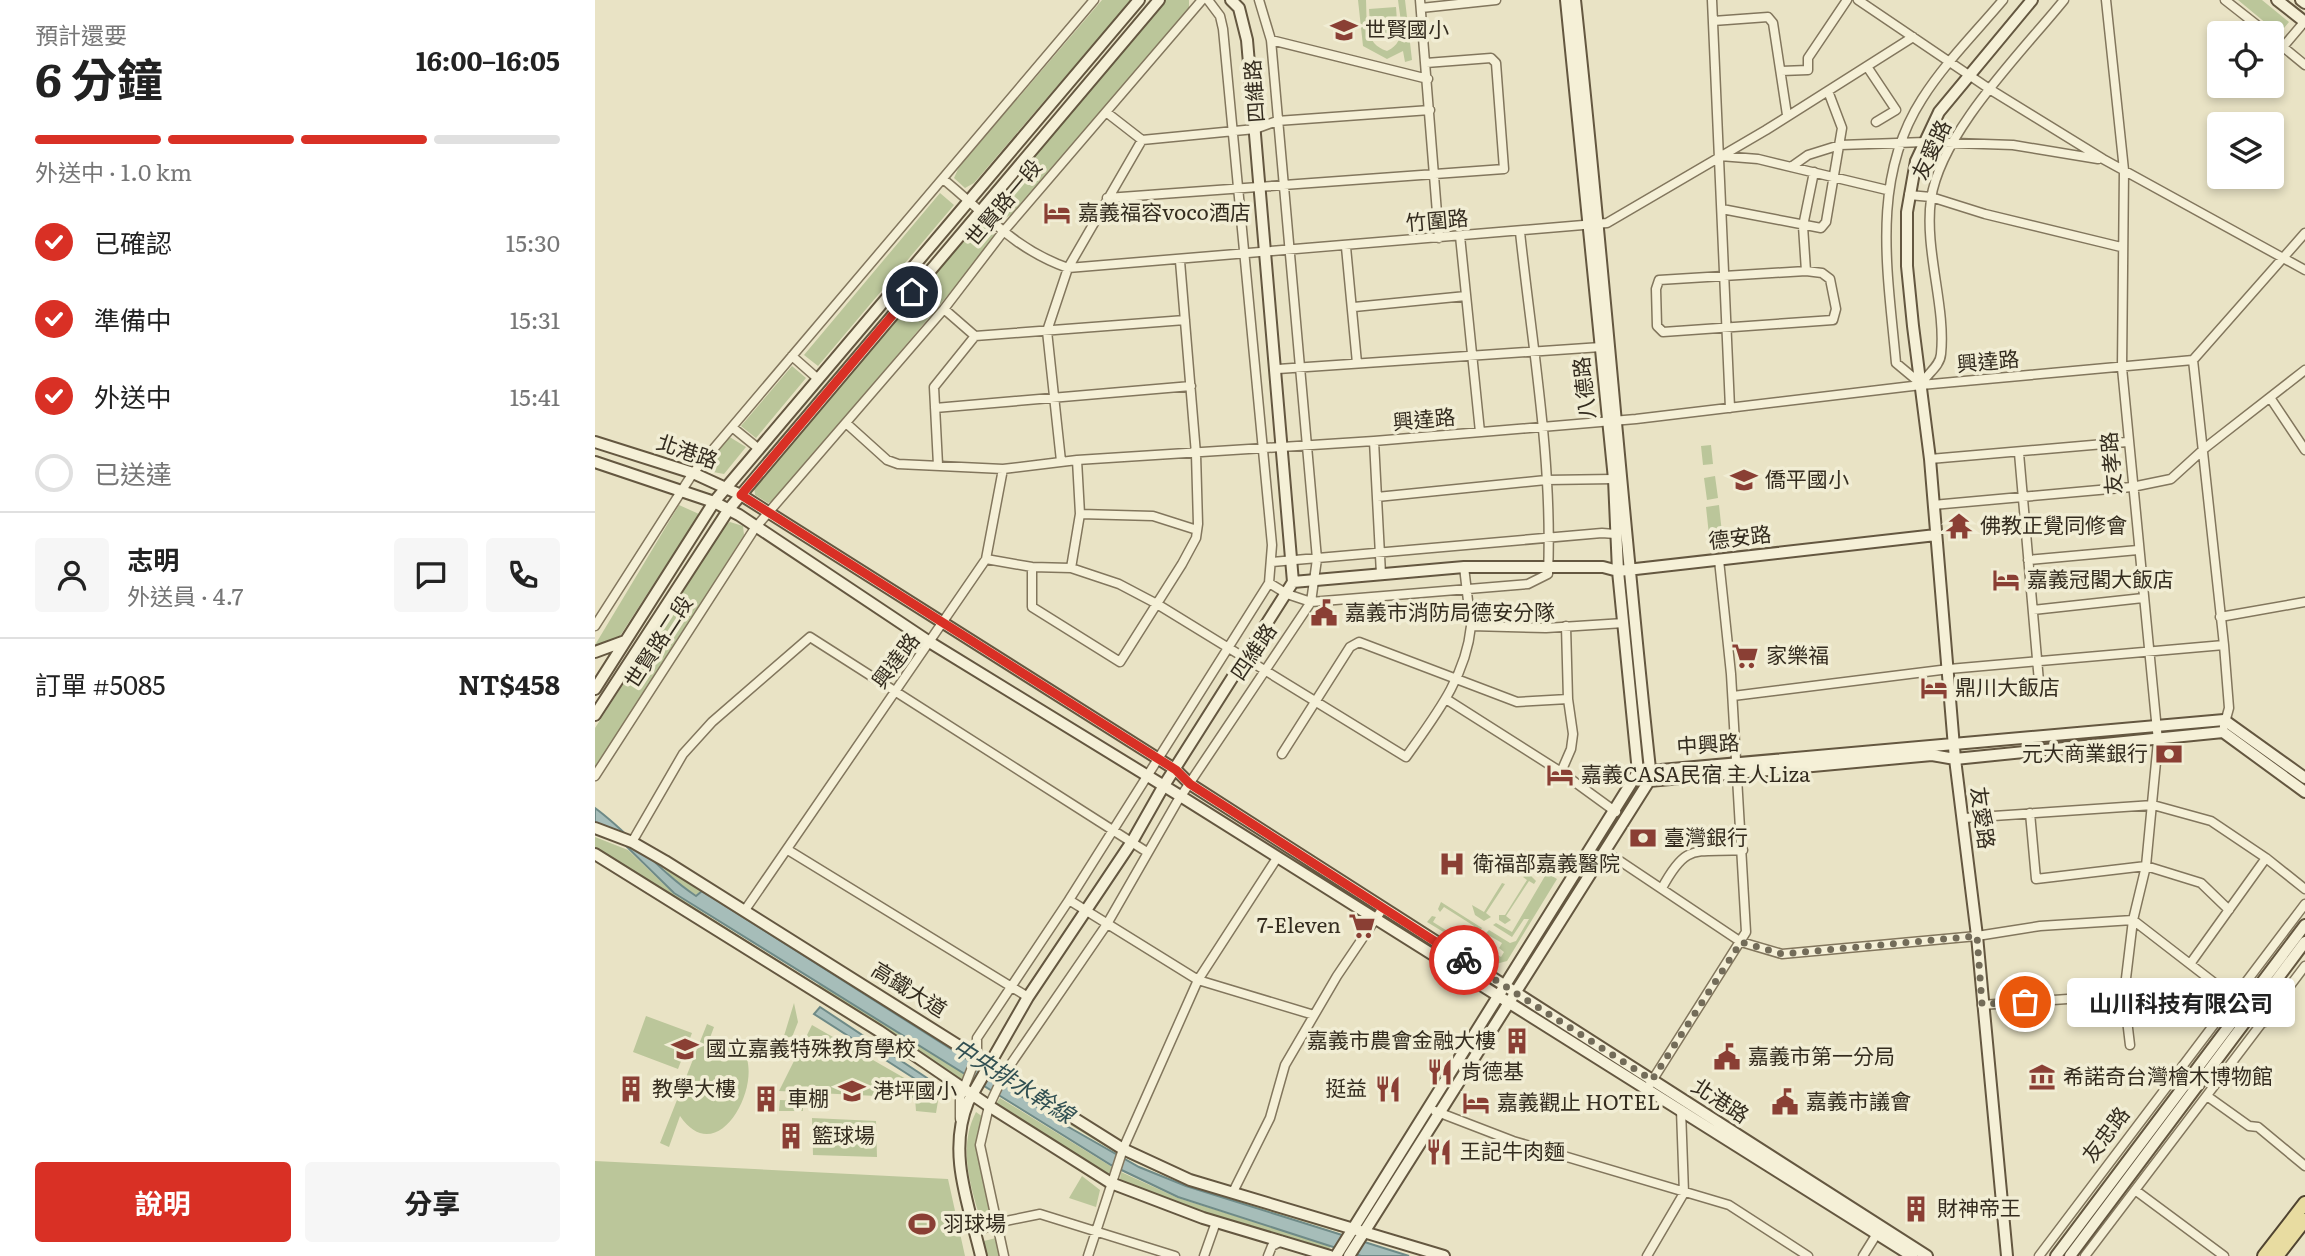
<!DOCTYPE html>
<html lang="zh-TW">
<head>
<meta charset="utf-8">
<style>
  body { margin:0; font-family:Literata,"Noto Sans TC",serif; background:#f6f6f6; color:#222; height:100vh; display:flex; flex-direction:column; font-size:26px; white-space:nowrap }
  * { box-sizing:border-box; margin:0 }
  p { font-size:23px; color:#767676 }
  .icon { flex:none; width:38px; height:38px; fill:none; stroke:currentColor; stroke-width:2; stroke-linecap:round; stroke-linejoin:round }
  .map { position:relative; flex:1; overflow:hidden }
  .drawer { display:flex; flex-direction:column; background:#fff; width:595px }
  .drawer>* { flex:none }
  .fabs { position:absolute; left:1612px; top:21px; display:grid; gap:14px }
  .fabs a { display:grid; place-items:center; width:77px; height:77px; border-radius:7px; background:#fff; box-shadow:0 4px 10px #0003; font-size:35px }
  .pin { position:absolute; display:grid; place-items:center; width:60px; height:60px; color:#fff; margin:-30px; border:4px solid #fff; border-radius:50%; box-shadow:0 2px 7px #0007 }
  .courier { position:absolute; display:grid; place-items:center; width:70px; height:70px; margin:-35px; border:5px solid #d93025; border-radius:50%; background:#fff; color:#222; box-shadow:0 2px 9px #0007 }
  .bubble { position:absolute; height:49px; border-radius:7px; background:#fff; box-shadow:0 4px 10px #0003; font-size:23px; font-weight:700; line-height:49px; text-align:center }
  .head em { font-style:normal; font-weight:700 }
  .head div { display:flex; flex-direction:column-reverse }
  .head { display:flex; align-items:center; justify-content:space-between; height:119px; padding:0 35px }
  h1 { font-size:46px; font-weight:700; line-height:52px }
  .bar { display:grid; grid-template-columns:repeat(4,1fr); gap:10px 7px; align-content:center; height:84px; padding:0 35px }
  .bar i { height:9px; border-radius:5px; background:#e0e0e0 }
  .bar .current { background:#d93025 }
  .bar p { grid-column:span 4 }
  .line { display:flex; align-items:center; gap:18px; padding:0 35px; border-top:2px solid #e0e0e0 }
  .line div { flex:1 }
  .round { display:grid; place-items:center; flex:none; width:74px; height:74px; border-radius:7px; background:#f6f6f6 }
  ol { padding:0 35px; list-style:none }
  li { display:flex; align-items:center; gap:21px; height:77px }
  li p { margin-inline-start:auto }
  li .icon { padding:7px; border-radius:50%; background:#d93025; color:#fff; stroke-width:4 }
  li:last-child { color:#767676 }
  li i { width:38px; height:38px; border:4px solid #e0e0e0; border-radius:50% }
  .cta { display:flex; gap:14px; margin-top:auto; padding:14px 35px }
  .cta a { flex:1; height:80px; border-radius:7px; background:#d93025; color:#fff; font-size:28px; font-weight:700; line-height:80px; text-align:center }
  .cta a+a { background:#f6f6f6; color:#222 }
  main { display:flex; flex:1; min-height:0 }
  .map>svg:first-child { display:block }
  .green { fill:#bbc69a }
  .water { fill:#a6bdb9; stroke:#6e8a87; stroke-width:2 }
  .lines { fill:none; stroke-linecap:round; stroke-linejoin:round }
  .street-casing { stroke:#82765d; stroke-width:11 }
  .secondary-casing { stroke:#645740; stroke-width:14 }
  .primary-casing { stroke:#504431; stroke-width:16 }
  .street { stroke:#f5f0d7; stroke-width:8 }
  .secondary { stroke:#f5f0d7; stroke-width:10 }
  .primary { stroke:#e8dca1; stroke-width:12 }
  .done { stroke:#736c59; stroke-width:7; stroke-dasharray:0 12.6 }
  .route { stroke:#d93025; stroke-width:9 }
  .labels { text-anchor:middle; stroke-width:7; stroke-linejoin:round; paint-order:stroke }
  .poi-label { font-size:21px; fill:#342c1f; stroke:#f1edd4; text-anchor:start }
  .street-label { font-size:21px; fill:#342c1f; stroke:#f1edd4 }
  .water-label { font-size:23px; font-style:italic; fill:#304f52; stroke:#f1edd4 }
</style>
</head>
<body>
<main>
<section class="drawer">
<div class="head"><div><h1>6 分鐘</h1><p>預計還要</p></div><em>16:00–16:05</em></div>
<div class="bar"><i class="current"></i><i class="current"></i><i class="current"></i><i></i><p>外送中 · 1.0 km</p></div>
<ol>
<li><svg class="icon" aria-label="check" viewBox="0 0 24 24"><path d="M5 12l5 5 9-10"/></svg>已確認<p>15:30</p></li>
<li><svg class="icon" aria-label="check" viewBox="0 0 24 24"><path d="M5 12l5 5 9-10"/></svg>準備中<p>15:31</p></li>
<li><svg class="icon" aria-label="check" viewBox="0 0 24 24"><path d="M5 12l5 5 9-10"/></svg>外送中<p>15:41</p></li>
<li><i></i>已送達</li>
</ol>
<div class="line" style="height:126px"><a class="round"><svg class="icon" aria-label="person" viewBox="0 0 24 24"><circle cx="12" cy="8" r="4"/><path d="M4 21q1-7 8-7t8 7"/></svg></a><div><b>志明</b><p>外送員 · 4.7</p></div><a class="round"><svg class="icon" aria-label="chat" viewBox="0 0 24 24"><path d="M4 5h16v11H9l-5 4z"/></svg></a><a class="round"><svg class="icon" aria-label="phone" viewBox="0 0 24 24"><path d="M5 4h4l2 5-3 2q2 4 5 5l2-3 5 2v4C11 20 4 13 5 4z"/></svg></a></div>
<div class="line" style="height:91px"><div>訂單 #5085</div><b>NT$458</b></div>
<div class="cta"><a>說明</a><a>分享</a></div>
</section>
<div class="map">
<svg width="1710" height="1256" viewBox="0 0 1710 1256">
  <rect width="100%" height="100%" fill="#e9e3c5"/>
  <path class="green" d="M507,0H536L379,183L370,188L359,178L364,167Z
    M570,0H594V10L420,213L410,218L402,211V199L481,102Z
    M763,0H771C772,20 769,44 792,51C813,42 805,19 803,0H810L817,60L810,62L808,51L792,59L768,46Z
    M1643,0H1667L1694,22L1684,34Z
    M801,7L803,36L776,38L774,9Z
    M345,193L359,205L223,366L209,355Z
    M392,227L400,234L396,244L180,500L173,503L160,495L159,486L379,228Z
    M197,366L211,378L161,438L146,426Z
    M133,436L151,447L129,474L113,471L112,463Z
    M1116,445L1118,464L1108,465L1106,446Z
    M1120,476L1123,498L1112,500L1109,478Z
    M84,505L104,514L23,639L0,645Z
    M1124,505L1127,533L1114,535L1111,507Z
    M135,522L148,526L149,535L0,771V728L130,525Z
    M0,837L33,850L79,894L221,985L226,984L369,1073L367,1080L0,851Z
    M944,851L969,867L966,872L954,869L942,862L939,865L962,879L912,961L901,964L832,922L837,916L841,917L838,922L897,959L900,953L906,957L909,952L904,948L907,943L893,935L890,939L889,935L894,930L915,943L921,941L934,919H929L917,937L898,925L901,923L917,932L950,876L935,866Z
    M66,860L370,1053L369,1056L107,890L101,895L83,883L63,863Z
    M933,873L941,881L939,884L934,881L911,916L916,920L910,924L904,920V915H910L932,880L928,877Z
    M907,883L910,884L891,913L896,917L889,921L880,915L877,905L889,912Z
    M846,902L887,928L883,934L876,931L879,926L849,907L845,912L843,909Z
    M199,1003L203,1022L188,1060L182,1059Z
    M51,1016L97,1033L83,1069L38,1052Z
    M112,1024L119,1027L113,1043C196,1020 134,1188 85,1116L74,1147L65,1143Z
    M217,1025L325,1087L328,1084L343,1101L341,1113L321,1111L320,1098L184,1091Z
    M416,1081L522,1150L521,1153L412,1086Z
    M405,1098L517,1167L514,1174L401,1104Z
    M185,1100L208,1101V1111H184Z
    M381,1112L388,1117L381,1148L396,1219L386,1221C375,1185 363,1147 381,1112Z
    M217,1118L281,1121L282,1157L218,1155Z
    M534,1157L745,1228L744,1232L599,1189L531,1158Z
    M0,1161L353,1179L370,1256H0Z
    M526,1172L583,1198L736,1246L732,1252L623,1219L528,1183L525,1179Z
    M487,1176L505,1190L501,1207L474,1198Z
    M401,1238L405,1256H392L389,1241Z"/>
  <path class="water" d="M0,808C36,834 63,871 101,896L107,891L367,1056L463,1121L544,1167L591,1186L814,1256H766L583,1197L516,1165L79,893L25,840L0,824Z
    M225,1007L332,1078L328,1084L219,1014Z"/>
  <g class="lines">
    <g class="street-casing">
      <path id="street" d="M825,0L844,238
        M1117,0L1135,408
        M1263,0L1396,90L1508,159L1710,270
        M1511,0L1529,170L1527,368L1563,741L1551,866L1538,920L1529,995L1535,1045
        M1630,0L1672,33
        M826,8L901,0
        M1118,21L1173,17L1178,23L1192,115
        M1676,37L1710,65
        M676,40L833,79
        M1688,47L1710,21
        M1273,68L1301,110L1281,122
        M1186,71L1213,70V58L1252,0
        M511,112L547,140L660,129L682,121L835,110
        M1125,156L1163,159L1196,167L1213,155L1245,145L1330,142L1418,145L1503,159
        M1196,167L1292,190
        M348,179C391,214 419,249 473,268L1012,223L1171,130L1318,37
        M1314,195L1336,197L1390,214L1526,247
        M512,198L909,169L901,63L896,58L831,63
        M1127,209L1226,228L1231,222L1247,128L1233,91
        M865,236L885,432
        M751,247L762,363
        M1211,271L1227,273L1235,279L1241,309L1238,320L1068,332L1062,326L1061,289L1064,280Z
        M1211,271L1208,226L1219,172
        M759,307L871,296
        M349,309L380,336L590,320
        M197,356L223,379
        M1598,360L1629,645L1634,708L1629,726
        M683,369L1006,347
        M1325,383L1301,363C1293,273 1275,180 1327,99C1349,64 1381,32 1408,0
        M1326,385C1331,374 1345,367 1346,354C1351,306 1329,250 1336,199C1346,132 1427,52 1469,0
        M1676,399L1710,450
        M340,408L596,386
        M251,423L292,460L303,464L408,469
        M137,427L164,449
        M779,441L786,574
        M1424,453L1445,693
        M1335,459L1532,442
        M466,461L452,331L473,268L547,140
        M343,465L339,387L380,336
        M782,497L951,480L1019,479
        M1338,505L1537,487L1576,479L1610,448L1710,370
        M485,514L558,516L602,530
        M391,559L437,567L476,568L524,584L562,604L811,757C840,716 871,677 876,626L951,628L1029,623
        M1433,560L1543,550
        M677,562L1007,533L1020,534
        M437,567V607L525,662L587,564L601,538L603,524L601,454L585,261
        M869,567L876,626
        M476,568L485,514L482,460
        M674,583L692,594L716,602L933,584L953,574C958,461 937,345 925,232
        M1438,610L1548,598
        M1625,617L1710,602
        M0,626L98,473L499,0
        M1138,696L1354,669L1629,645
        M851,699L966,772L1021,812
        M687,754L755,647L764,642L922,702L973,699
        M966,772L976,749L978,734L973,699L971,626
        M0,776L160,528L349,309L408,232L607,0
        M1435,813L1441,879L1551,866L1606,883L1634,910
        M1369,818L1558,805L1616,821L1671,858L1710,889
        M37,842L88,754L117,722L215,637L552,852
        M193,850L433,997
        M1010,851L1146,942L1187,954L1382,936L1445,926L1538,920L1670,1022
        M1067,888C1092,842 1099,853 1148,850
        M474,900L603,980L719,1015
        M150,910L391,559L408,469L482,460L779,441L1041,419L1326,385L1598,360L1710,233
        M1595,964L1671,858
        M1387,1005L1529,995
        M1055,1084L1151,932L1136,674L1124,560
        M1612,1096L1654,1126L1663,1127L1710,1166
        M840,1111L918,1141L1134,1205L1213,1256
        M365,1119V1098L382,1055V1038L474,900L674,583L677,545L628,29L625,16L613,0
        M1540,1190L1629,1256
        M638,1192L675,1118L690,1065L742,976L788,908
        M381,1232L401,1223L445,1214L580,1256
        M409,1256L385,1145L394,1106L409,1074L512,924L582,802L716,602L722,559L676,40L664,0
        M493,1256L528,1149L603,980L682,858
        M609,1256L621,1222
        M673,1256L677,1246L687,1241
        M1052,1256L1089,1193L1086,1110
        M1268,1256L1283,1232
        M1444,1256L1710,904
        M1490,1256L1710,966"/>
    </g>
    <g class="secondary-casing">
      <path id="secondary" d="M971,0L1019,479L1023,571L1043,772
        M1682,0L1710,22
        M1706,0L1710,3
        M0,442L98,473L146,495L581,770L595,784L1332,1256
        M0,462L119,502L144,515L336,643L587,797L1317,1256
        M698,582L869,567H1008L1023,571L1341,535
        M0,652L30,641
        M0,689L119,502L544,0
        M0,715L134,509L564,0
        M1054,781L1337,755L1360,759L1628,732L1710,792
        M0,828L37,842L70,861L528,1149L595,1180L849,1256
        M0,854L284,1031L394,1106L516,1183L608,1218L735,1256
        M386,1256C374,1205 352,1153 373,1102L433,997L538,840L568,787L698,582L652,40L644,8L636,0
        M741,1256L1043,772L1629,720L1710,778
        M754,1256L1054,781L1055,769C1027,513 1008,256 980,0
        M1412,1256L1382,936L1360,759L1335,459L1318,326L1312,266V212L1321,161L1344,112L1437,0
        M1461,1256L1710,925
        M1475,1256L1710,942"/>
    </g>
    <g class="primary-casing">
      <path id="primary" d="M1669,1256L1710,1203
        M1682,1256L1710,1220"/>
    </g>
    <use href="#street" class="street"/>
    <use href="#secondary" class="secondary"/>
    <use href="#primary" class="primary"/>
  </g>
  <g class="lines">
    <path class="done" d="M869,960L1057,1080L1146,942L1187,954L1382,936L1387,1004L1430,1002"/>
    <path class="route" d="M317,292L146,495L581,770L595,784L869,960"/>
  </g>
  <defs>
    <g id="school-bare" transform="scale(2.1)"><path d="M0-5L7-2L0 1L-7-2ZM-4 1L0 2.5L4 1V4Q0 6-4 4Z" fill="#8a3f34" stroke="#f1edd4" stroke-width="2.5" paint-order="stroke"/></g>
    <g id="hotel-bare" transform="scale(2.1)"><path d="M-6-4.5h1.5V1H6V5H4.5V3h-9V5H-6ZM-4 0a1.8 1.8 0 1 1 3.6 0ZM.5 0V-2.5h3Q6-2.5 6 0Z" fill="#8a3f34" stroke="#f1edd4" stroke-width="2.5" paint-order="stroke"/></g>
    <g id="temple-bare" transform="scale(2.1)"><path d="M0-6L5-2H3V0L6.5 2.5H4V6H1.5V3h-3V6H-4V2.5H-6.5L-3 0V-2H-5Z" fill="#8a3f34" stroke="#f1edd4" stroke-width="2.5" paint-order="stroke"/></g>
    <g id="civic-bare" transform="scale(2.1)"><path d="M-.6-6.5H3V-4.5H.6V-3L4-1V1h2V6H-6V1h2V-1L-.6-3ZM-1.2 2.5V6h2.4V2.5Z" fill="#8a3f34" stroke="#f1edd4" stroke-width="2.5" paint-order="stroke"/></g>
    <g id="supermarket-bare" transform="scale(2.1)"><path d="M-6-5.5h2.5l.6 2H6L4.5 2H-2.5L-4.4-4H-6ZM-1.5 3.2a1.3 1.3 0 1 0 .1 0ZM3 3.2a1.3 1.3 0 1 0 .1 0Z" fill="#8a3f34" stroke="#f1edd4" stroke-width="2.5" paint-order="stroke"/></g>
    <g id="bank-bare" transform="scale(2.1)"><path d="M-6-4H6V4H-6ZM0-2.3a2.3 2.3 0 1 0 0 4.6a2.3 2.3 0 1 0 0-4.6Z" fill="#8a3f34" stroke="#f1edd4" stroke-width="2.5" paint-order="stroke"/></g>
    <g id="hospital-bare" transform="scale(2.1)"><path d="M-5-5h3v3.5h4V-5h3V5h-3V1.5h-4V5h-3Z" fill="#8a3f34" stroke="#f1edd4" stroke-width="2.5" paint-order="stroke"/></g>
    <g id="building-bare" transform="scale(2.1)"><path d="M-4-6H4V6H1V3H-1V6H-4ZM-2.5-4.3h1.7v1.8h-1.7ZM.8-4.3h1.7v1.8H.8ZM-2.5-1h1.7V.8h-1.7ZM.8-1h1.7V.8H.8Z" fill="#8a3f34" stroke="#f1edd4" stroke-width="2.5" paint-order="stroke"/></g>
    <g id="restaurant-bare" transform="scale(2.1)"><path d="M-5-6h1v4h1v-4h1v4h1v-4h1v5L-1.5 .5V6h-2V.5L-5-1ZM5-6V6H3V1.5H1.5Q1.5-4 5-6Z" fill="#8a3f34" stroke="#f1edd4" stroke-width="2.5" paint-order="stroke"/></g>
    <g id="museum-bare" transform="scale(2.1)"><path d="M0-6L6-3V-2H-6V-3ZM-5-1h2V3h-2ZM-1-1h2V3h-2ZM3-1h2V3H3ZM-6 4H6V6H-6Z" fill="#8a3f34" stroke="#f1edd4" stroke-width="2.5" paint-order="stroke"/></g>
    <g id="stadium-bare" transform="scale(2.1)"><path d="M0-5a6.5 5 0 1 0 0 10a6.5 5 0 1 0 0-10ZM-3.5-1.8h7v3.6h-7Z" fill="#8a3f34" stroke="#f1edd4" stroke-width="2.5" paint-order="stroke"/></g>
  </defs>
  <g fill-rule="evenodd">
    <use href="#school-bare" x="749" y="30"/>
    <use href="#hotel-bare" x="462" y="213"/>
    <use href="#school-bare" x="1149" y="480"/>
    <use href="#temple-bare" x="1364" y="526"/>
    <use href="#hotel-bare" x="1411" y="580"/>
    <use href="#civic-bare" x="729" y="613"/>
    <use href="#supermarket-bare" x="1150" y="656"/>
    <use href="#hotel-bare" x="1339" y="688"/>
    <use href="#bank-bare" x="1574" y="754"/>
    <use href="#hotel-bare" x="965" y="775"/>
    <use href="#bank-bare" x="1048" y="838"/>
    <use href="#hospital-bare" x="857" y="864"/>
    <use href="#supermarket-bare" x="767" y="926"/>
    <use href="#building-bare" x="922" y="1041"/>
    <use href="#school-bare" x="90" y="1049"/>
    <use href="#civic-bare" x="1132" y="1057"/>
    <use href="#restaurant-bare" x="845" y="1072"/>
    <use href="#museum-bare" x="1447" y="1077"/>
    <use href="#building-bare" x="36" y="1089"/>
    <use href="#restaurant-bare" x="793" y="1089"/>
    <use href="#school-bare" x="257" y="1091"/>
    <use href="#building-bare" x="171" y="1099"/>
    <use href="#civic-bare" x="1190" y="1102"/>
    <use href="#hotel-bare" x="881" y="1103"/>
    <use href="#building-bare" x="196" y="1136"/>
    <use href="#restaurant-bare" x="844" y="1152"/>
    <use href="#building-bare" x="1321" y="1209"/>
    <use href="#stadium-bare" x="327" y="1224"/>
  </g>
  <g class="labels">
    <g class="poi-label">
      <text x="770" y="37">世賢國小</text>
      <text x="483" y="220">嘉義福容voco酒店</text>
      <text x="1170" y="487">僑平國小</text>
      <text x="1385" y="533">佛教正覺同修會</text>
      <text x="1432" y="587">嘉義冠閣大飯店</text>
      <text x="750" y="620">嘉義市消防局德安分隊</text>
      <text x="1171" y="663">家樂福</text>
      <text x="1360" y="695">鼎川大飯店</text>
      <text x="1553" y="761" text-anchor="end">元大商業銀行</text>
      <text x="986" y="782">嘉義CASA民宿 主人Liza</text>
      <text x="1069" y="845">臺灣銀行</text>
      <text x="878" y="871">衛福部嘉義醫院</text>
      <text x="746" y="933" text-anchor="end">7-Eleven</text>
      <text x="901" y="1048" text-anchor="end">嘉義市農會金融大樓</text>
      <text x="111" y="1056">國立嘉義特殊教育學校</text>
      <text x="1153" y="1064">嘉義市第一分局</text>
      <text x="866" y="1079">肯德基</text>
      <text x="1468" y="1084">希諾奇台灣檜木博物館</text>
      <text x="57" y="1096">教學大樓</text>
      <text x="772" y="1096" text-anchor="end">挺益</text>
      <text x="278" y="1098">港坪國小</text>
      <text x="192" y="1106">車棚</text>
      <text x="1211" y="1109">嘉義市議會</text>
      <text x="902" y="1110">嘉義觀止 HOTEL</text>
      <text x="217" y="1143">籃球場</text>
      <text x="865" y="1159">王記牛肉麵</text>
      <text x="1342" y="1216">財神帝王</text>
      <text x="348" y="1231">羽球場</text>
    </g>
    <g class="street-label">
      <text transform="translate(660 91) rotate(-94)" y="7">四維路</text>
      <text transform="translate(1337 150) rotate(-65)" y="7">友愛路</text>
      <text transform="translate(409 203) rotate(-50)" y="7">世賢路一段</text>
      <text transform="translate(842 221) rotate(-5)" y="7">竹圍路</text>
      <text transform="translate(1393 362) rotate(-5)" y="7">興達路</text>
      <text transform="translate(990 388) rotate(-96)" y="7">八德路</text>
      <text transform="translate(829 420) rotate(-5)" y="7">興達路</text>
      <text transform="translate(92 452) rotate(19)" y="7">北港路</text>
      <text transform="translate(1517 463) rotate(-95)" y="7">友孝路</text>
      <text transform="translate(1145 538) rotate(-7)" y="7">德安路</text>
      <text transform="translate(64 642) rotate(-57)" y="7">世賢路二段</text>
      <text transform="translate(659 652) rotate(-56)" y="7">四維路</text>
      <text transform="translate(301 661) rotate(-53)" y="7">興達路</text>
      <text transform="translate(1113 745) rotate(-4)" y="7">中興路</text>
      <text transform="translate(1387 818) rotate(82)" y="7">友愛路</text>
      <text transform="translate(314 990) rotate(32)" y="7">高鐵大道</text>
      <text transform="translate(1125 1101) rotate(33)" y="7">北港路</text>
      <text transform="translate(1511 1135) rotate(-53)" y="7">友忠路</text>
    </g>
    <g class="water-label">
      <text transform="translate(418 1081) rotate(32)" y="8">中央排水幹線</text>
    </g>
  </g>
</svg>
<div class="fabs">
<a><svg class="icon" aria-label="locate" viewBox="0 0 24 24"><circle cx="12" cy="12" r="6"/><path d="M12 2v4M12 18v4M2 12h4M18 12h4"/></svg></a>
<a><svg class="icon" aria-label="layers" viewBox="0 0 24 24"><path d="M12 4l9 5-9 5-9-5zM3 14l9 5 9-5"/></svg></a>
</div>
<div class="pin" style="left:1430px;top:1002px;background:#ea580c"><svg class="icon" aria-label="bag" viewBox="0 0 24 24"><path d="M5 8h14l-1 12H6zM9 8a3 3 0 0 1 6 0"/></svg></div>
<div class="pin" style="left:317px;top:292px;background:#1f2937"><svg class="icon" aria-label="home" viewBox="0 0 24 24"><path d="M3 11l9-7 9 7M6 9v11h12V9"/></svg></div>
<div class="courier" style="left:869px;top:960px"><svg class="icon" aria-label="bike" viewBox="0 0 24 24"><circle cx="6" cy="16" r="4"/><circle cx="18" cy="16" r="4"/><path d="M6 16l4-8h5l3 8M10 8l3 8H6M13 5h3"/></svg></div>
<div class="bubble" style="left:1472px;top:978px;width:228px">山川科技有限公司</div>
</div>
</main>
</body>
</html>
